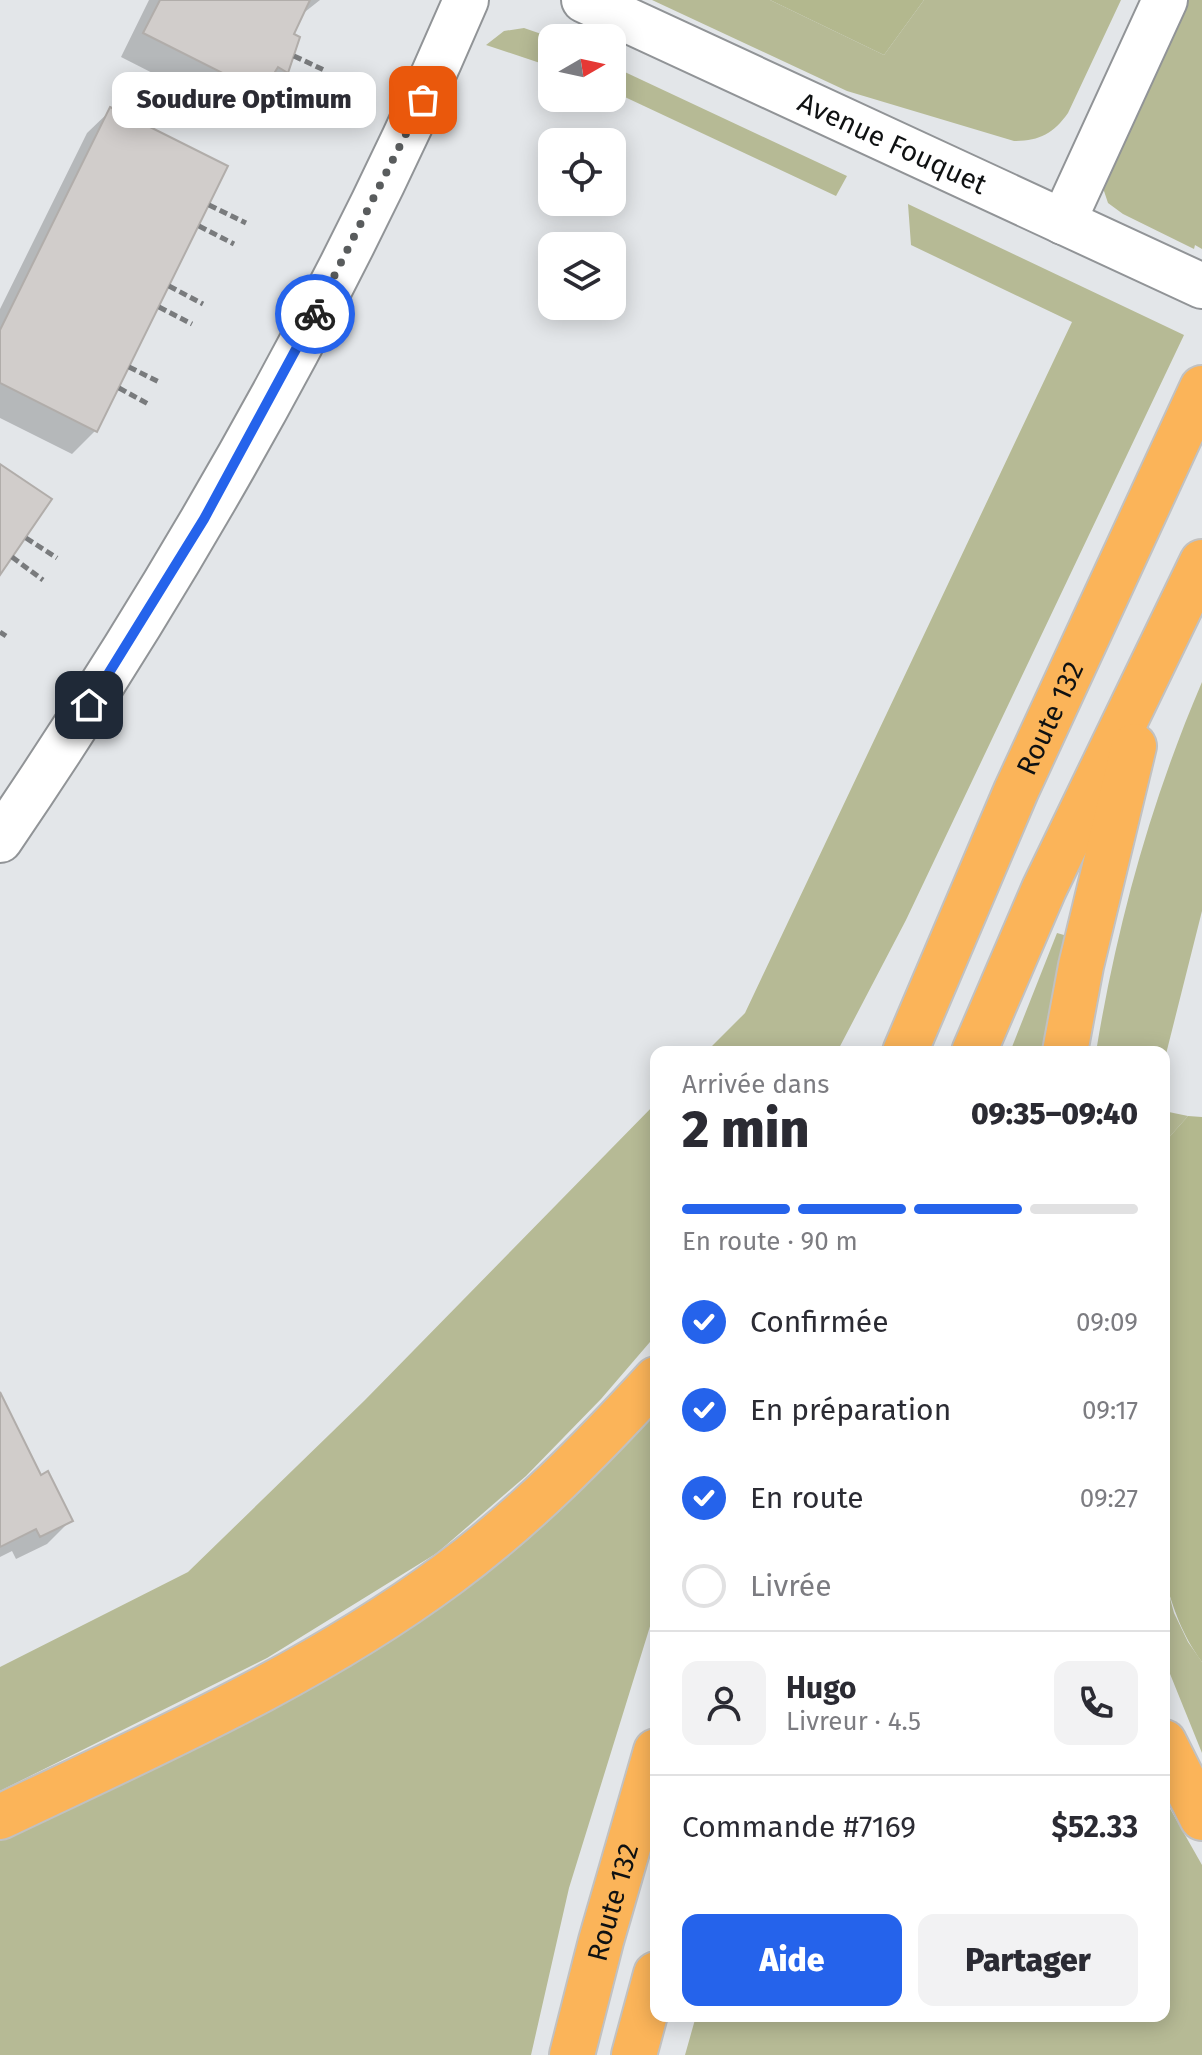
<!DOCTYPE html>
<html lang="fr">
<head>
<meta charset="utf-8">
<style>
  body { margin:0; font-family:"Fira Sans",sans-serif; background:#f2f2f3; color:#2b2b33; height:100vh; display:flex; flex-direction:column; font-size:30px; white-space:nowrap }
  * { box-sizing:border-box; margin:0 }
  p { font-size:26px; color:#7c7c81 }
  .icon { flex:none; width:44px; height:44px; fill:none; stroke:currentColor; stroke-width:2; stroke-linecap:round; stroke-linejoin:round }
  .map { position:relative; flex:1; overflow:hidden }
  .sheet { position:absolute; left:650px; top:1046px; width:520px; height:976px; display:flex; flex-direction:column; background:#fff; border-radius:16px; box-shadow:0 4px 20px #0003 }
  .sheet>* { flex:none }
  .needle { width:52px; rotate:81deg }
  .tools { position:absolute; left:538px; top:24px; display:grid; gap:16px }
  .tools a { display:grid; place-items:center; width:88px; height:88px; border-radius:16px; background:#fff; box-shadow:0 4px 20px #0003; font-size:40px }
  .pin { position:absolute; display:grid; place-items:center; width:68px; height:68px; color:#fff; margin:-34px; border-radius:16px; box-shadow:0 4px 12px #0006 }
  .courier { position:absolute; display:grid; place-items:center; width:80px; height:80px; margin:-40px; border:6px solid #2563eb; border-radius:50%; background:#fff; color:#222; box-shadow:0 2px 10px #0007 }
  .bubble { position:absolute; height:56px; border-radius:16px; background:#fff; box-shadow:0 4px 20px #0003; font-size:26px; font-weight:800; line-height:56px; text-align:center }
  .head em { font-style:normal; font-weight:800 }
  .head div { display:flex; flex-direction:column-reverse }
  .head { display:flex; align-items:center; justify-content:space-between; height:136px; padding:0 32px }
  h1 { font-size:52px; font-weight:800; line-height:60px }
  .bar { display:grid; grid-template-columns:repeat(4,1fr); gap:12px 8px; align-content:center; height:96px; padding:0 32px }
  .bar i { height:10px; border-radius:6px; background:#e1e1e2 }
  .bar .on { background:#2563eb }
  .bar p { grid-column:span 4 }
  .line { display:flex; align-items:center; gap:20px; padding:0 32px; border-top:2px solid #e1e1e2 }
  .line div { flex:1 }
  .round { display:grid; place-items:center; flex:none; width:84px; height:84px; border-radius:16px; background:#f2f2f3 }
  ol { padding:0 32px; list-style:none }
  li { display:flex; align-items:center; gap:24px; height:88px }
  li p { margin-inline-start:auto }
  li .icon { padding:8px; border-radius:50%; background:#2563eb; color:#fff; stroke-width:4 }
  li:last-child { color:#7c7c81 }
  li i { width:44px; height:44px; border:4px solid #e1e1e2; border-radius:50% }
  .cta { display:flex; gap:16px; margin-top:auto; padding:16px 32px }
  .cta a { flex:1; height:92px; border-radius:16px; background:#2563eb; color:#fff; font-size:32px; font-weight:800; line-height:92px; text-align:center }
  .cta a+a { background:#f2f2f3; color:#2b2b33 }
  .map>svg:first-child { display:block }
  .green { fill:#b6ba95 }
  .forest { fill:#b3b88e }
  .shadow { fill:#0003 }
  .building { fill:#d1cdcb; stroke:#b1adaa; stroke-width:2 }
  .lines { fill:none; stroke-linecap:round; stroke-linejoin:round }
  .minor-casing { stroke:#919497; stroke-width:48 }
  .highway-casing { stroke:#c1c1c1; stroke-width:48 }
  .path { stroke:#797b7d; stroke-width:5; stroke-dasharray:8 4; stroke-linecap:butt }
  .minor { stroke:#fff; stroke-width:44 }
  .highway { stroke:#fbb459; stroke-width:44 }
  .done { stroke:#595c5d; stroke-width:8; stroke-dasharray:0 14.4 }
  .route { stroke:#2563eb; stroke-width:10 }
  .labels { text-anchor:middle; stroke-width:7; stroke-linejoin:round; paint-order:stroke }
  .street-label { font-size:28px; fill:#0f1112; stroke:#e3e6e9 }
</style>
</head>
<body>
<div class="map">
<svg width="1202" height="2055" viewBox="0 0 1202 2055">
  <rect width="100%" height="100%" fill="#e3e6e9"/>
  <path class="green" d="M652,0H770L884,55L924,0H1121L1068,113C1053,134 1039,141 1014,141L847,91Z
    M1184,0H1202V249L1195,245L1194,249L1123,214L1108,203L1102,185Z
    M524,28L553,38L552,67L486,45L504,31Z
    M612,66L847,176L836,196L612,91Z
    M908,204L1184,335L906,920L837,1052H706L745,1013L1072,322L911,245Z
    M1202,682V911L1164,1062V1052H1096C1117,924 1151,801 1202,682Z
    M1057,933L1071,937L1048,1052H1010Z
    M656,1103V1335L601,1399L526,1476L437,1553L267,1658L0,1791V1667L188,1572L365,1400Z
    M1164,1111L1188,1116L1164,1143Z
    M656,1406V1607L569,1888L531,2055H0V1840C168,1757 343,1683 493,1568C554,1522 606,1463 656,1406Z
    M1164,1576L1174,1613L1188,1642L1202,1662V1753L1164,1659Z
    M1164,1798L1202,1865V2055H685L696,2016H1164Z"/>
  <path class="forest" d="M770,0H924L884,55Z
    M1188,1116L1202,1117V1662C1182,1635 1173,1608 1164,1576V1143Z"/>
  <path class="shadow" d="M149,0H320L301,15L291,34L287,72L237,116L121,57Z
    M111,110L95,431L72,454L0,418V309L87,133Z
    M0,1396L41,1477L71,1520L47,1544L16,1559L12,1551L0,1557Z"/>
  <path class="building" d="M160,0H310L294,34L300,37L288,73L278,67L262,93L143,33Z
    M110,107L228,166L97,432L0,383V330Z
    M0,464L52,499L0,575Z
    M0,1392L41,1475L48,1471L73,1521L40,1537L36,1529L0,1547Z"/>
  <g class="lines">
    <g class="minor-casing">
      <g id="minor">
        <path id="s1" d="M584,0L1202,286"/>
        <path d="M1063,222L1165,0"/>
        <path d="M0,840C180,575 340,295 466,0"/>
      </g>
    </g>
    <g class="highway-casing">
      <g id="highway">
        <path id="s2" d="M905,1052L1016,791L1202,388"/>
        <path d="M974,1052L1044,889L1202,562"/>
        <path d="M1065,1052L1081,966L1134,746"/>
        <path d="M1164,1742L1202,1818"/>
        <path d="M0,1817C153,1744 312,1675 448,1574C525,1517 592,1449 656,1379"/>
        <path id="s3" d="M572,2055L601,1941L656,1751"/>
        <path d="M634,2055L656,1974"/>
      </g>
    </g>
    <path class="path" d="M294,56L324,70
      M209,205L246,223
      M199,226L234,244
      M169,286L203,304
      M159,307L192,324
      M129,367L161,383
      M119,388L150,405
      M26,538L57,558
      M12,557L43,580
      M0,632L6,636"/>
    <use href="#minor" class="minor"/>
    <use href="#highway" class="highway"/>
  </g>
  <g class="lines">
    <path class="done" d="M315,314L423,100"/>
    <path class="route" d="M89,705L204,519L315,314"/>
  </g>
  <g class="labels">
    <g class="street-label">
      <text dy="10" stroke="none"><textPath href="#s1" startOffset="340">Avenue Fouquet</textPath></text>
      <text dy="10" stroke="none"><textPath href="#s2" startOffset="364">Route 132</textPath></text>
      <text dy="10" stroke="none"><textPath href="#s3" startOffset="158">Route 132</textPath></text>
    </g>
  </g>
</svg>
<div class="tools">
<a><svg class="needle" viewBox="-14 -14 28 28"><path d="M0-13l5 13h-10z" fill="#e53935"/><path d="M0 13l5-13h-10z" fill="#7c7c81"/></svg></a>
<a><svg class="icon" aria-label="locate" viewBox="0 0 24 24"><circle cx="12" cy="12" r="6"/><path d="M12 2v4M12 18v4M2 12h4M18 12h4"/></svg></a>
<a><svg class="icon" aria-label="layers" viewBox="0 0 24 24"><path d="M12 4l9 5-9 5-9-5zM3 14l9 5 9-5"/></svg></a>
</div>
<div class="pin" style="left:423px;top:100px;background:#ea580c"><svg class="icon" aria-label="bag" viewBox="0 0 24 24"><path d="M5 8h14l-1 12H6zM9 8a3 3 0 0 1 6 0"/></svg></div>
<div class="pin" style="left:89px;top:705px;background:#1f2937"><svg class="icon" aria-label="home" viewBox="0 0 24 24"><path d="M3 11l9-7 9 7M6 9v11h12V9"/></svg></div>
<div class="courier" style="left:315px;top:314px"><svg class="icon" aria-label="bike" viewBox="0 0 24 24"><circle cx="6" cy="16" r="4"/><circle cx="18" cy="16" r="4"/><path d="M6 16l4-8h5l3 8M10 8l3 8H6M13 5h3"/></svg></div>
<div class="bubble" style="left:112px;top:72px;width:264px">Soudure Optimum</div>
<section class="sheet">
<div class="head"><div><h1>2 min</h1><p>Arrivée dans</p></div><em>09:35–09:40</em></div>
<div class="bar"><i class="on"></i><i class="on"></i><i class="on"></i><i></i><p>En route · 90 m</p></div>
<ol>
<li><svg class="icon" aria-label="check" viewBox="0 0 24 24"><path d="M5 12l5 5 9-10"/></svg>Confirmée<p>09:09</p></li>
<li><svg class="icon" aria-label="check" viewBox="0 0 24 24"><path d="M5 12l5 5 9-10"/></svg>En préparation<p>09:17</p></li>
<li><svg class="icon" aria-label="check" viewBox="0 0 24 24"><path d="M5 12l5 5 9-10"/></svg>En route<p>09:27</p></li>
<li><i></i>Livrée</li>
</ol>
<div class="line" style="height:144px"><a class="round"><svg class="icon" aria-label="person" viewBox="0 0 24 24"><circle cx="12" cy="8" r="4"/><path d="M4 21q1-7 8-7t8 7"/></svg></a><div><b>Hugo</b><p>Livreur · 4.5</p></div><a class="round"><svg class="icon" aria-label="phone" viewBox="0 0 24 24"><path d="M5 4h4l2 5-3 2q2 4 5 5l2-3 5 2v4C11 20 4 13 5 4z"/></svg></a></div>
<div class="line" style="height:104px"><div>Commande #7169</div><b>$52.33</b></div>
<div class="cta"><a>Aide</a><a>Partager</a></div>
</section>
</div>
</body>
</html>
